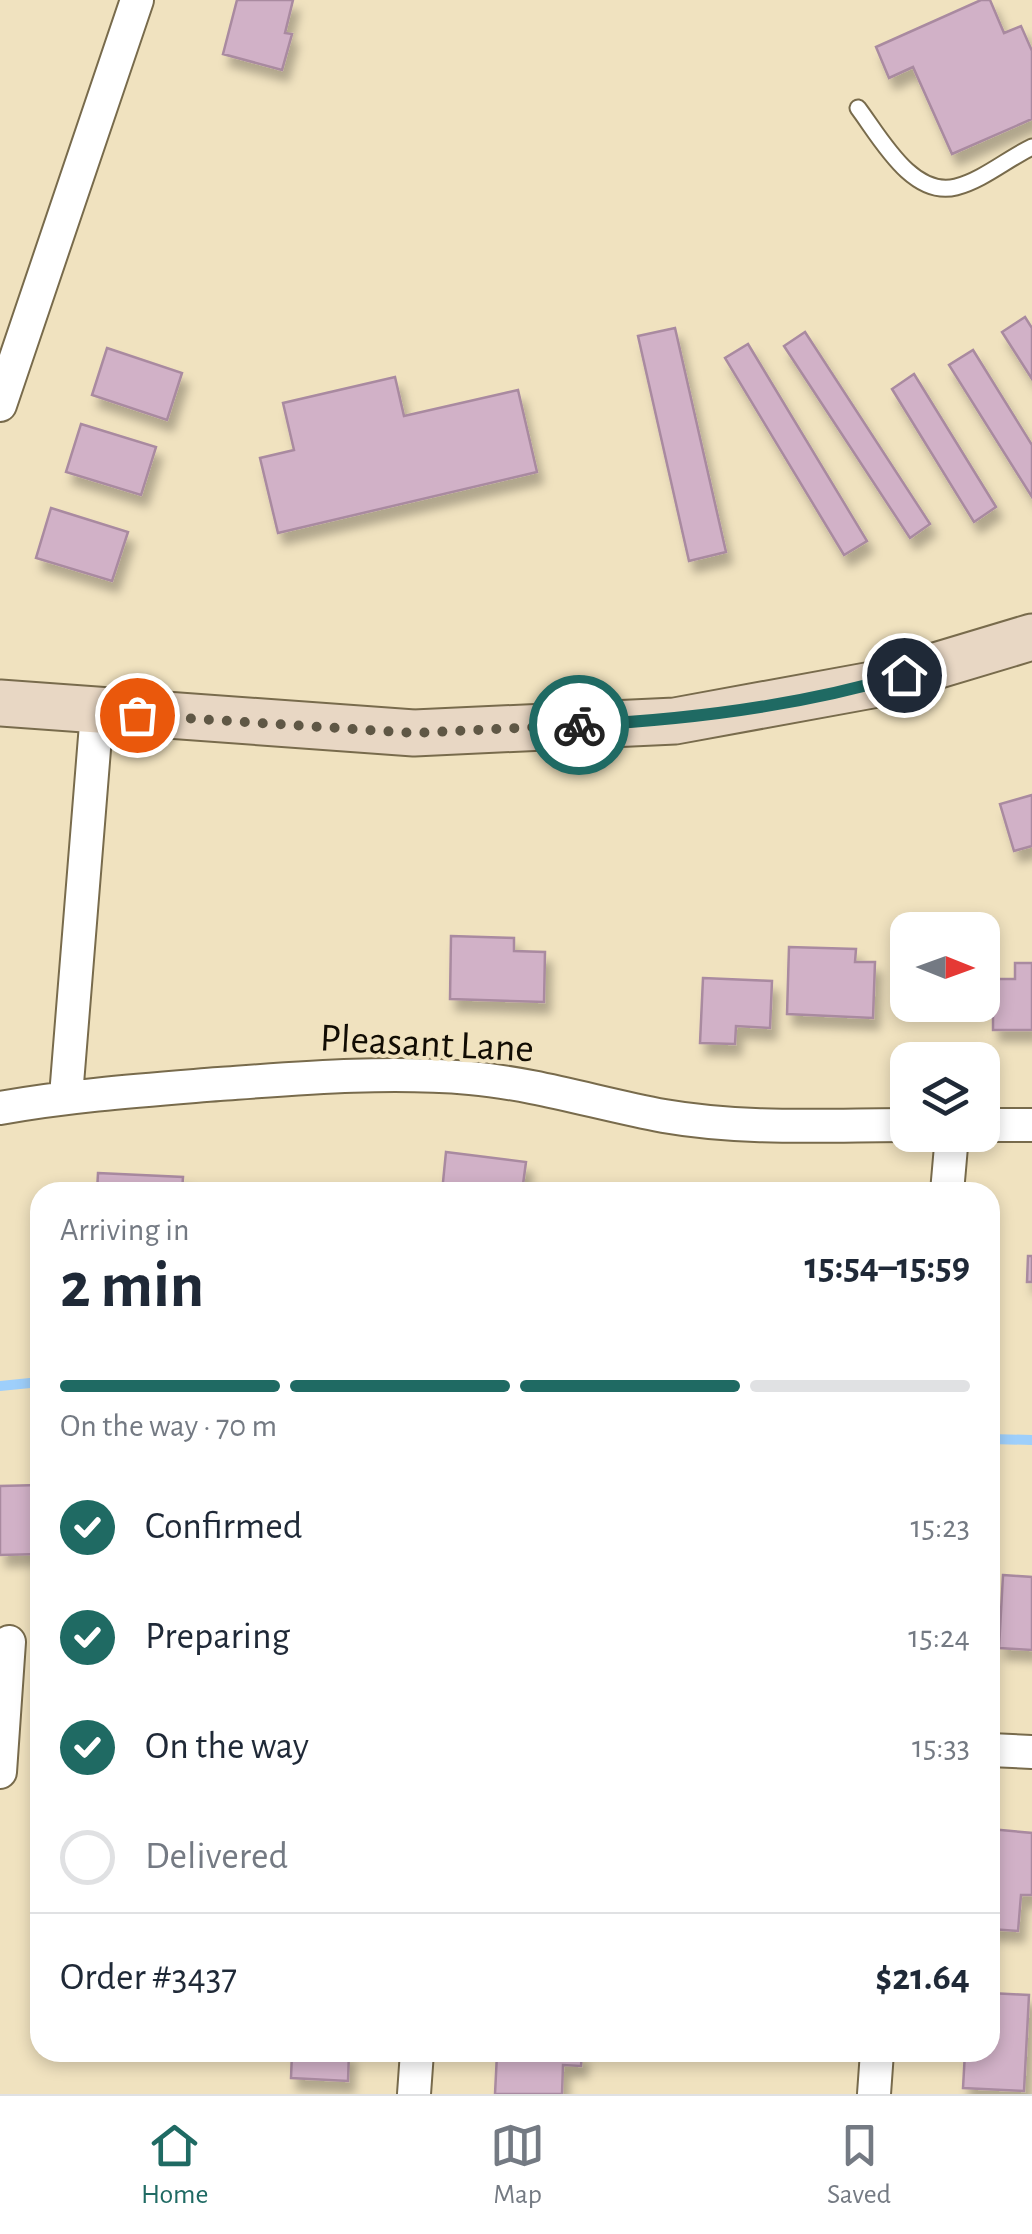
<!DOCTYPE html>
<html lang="en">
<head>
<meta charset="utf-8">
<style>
  body { margin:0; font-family:"Alegreya Sans",sans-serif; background:#f2f2f3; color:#1f2937; height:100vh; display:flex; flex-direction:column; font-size:38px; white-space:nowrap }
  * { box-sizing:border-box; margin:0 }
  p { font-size:32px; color:#747a83 }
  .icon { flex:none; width:55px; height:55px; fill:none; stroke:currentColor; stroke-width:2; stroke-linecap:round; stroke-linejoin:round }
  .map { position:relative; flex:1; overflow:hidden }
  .sheet { position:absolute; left:30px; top:1182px; width:970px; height:880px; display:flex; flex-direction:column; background:#fff; border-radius:30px; box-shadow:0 5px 15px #0003 }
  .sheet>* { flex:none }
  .needle { width:65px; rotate:91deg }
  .fabs { position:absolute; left:890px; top:912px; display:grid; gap:20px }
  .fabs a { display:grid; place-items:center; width:110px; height:110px; border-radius:20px; background:#fff; box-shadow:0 5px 15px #0003; font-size:50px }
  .pin { position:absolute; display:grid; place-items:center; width:85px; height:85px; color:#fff; margin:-42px; border:5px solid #fff; border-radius:50%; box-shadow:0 2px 10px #0007 }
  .courier { position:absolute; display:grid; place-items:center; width:100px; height:100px; margin:-50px; border:8px solid #1f6a63; border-radius:50%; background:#fff; color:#222; box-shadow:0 2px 12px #0007 }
  .head em { font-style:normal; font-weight:600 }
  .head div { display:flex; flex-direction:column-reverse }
  .head { display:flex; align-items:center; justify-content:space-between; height:170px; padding:0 30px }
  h1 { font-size:65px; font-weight:600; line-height:75px }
  .bar { display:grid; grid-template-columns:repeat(4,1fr); gap:15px 10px; align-content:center; height:120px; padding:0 30px }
  .bar i { height:12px; border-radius:8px; background:#e0e1e3 }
  .bar .current { background:#1f6a63 }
  .bar p { grid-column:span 4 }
  .line { display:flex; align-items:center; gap:25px; padding:0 30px; border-top:2px solid #e0e1e3 }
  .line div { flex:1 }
  ol { padding:0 30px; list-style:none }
  li { display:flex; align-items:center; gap:30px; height:110px }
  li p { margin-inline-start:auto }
  li .icon { padding:10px; border-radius:50%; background:#1f6a63; color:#fff; stroke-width:4 }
  li:last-child { color:#747a83 }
  li i { width:55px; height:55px; border:5px solid #e0e1e3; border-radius:50% }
  .tabs { display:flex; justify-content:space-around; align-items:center; height:140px; border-top:2px solid #e0e1e3; background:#fff; font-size:28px; color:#747a83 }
  .tabs a { display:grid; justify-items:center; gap:5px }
  .tabs .current { color:#1f6a63 }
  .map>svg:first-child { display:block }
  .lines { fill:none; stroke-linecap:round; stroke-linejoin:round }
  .stream { stroke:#9ecffb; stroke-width:10 }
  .building { fill:#d1b1c7; stroke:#a98aa0; stroke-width:2.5; filter:url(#shadow) }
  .service-casing { stroke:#786b4c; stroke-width:19 }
  .minor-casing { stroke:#786b4c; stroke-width:36 }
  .secondary-casing { stroke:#786b4c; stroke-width:49 }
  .service { stroke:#fff; stroke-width:15 }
  .minor { stroke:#fff; stroke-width:32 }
  .secondary { stroke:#e8d7c4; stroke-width:45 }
  .done { stroke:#5f5745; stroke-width:10; stroke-dasharray:0 18 }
  .route { stroke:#1f6a63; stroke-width:12 }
  .labels { text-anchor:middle; stroke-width:8; stroke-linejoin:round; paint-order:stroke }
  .street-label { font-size:40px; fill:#110c03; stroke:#f0e2bf }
</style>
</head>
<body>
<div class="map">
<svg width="1032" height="2094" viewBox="0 0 1032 2094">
  <defs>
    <filter id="shadow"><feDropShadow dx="6" dy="11" stdDeviation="5" flood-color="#0004"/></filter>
  </defs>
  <rect width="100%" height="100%" fill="#f0e2bf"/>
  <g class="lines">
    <path class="stream" d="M0,1386L40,1382
      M990,1439L1032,1440"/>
  </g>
  <path class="building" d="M237,0H293L285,33L292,34L282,70L223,54Z
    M981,0H990L1004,33L1021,26L1032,51V119L952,154L913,67L889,78L876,47Z
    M1025,317L1032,328V379L1002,332Z
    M675,328L726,552L689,561L638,336Z
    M805,332L930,524L910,538L784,346Z
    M748,344L867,541L844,555L725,358Z
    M107,348L182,373L167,420L92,395Z
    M973,350L1032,445V497L949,365Z
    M914,374L996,507L974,522L892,389Z
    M395,377L404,416L518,390L537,472L278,533L260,458L294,450L283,403Z
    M81,424L156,447L141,495L66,472Z
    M51,508L128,532L112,581L36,558Z
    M1032,795V846L1014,851L1000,804Z
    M451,936L514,938V951L545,952L544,1002L450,999Z
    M789,947L856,949L855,962H875L873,1018L787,1014Z
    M1015,963H1032V1030H993V979H1015Z
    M703,978L772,981L770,1028L736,1026L735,1044L700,1043Z
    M446,1152L526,1162L522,1192H442Z
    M98,1173L183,1177L182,1192H97Z
    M1028,1256H1032V1282H1027Z
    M40,1485V1554L0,1555V1486Z
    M1003,1575L1032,1577V1650L999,1648Z
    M990,1829L1032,1833V1895H1021L1018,1931L990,1929Z
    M990,1993L1029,1995L1024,2091L963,2088L965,2052H990Z
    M292,2052H349L348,2081L291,2078Z
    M511,2052H582L581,2066L563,2065L562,2094H495L497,2054Z"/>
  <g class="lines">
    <g class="service-casing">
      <path id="service" d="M858,108C880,137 912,198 956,187C983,180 1007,159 1032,147"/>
    </g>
    <g class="minor-casing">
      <path id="minor" d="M0,405L137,0
        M66,1096L97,712
        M0,1108C73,1095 146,1090 219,1084C303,1078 386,1071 470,1078C537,1084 599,1104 664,1116C744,1130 827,1125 908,1125
        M982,1125H1032
        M947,1192L952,1135
        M990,1750L1032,1752
        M0,1772L9,1642
        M414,2094L417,2052
        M874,2094L877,2052"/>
    </g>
    <g class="secondary-casing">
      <path id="secondary" d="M0,703L414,733L675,721L872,685L1032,637"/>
    </g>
    <use href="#service" class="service"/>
    <use href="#minor" class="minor"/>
    <use href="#secondary" class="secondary"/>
  </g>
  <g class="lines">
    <path class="done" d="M137,715L414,733L579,725"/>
    <path class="route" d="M579,725C687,720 799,706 904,675"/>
  </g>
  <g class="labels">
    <g class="street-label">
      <text transform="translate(427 1042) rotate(3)" y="14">Pleasant Lane</text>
    </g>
  </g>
</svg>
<div class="fabs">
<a><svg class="needle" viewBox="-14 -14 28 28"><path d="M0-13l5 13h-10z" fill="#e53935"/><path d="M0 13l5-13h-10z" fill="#747a83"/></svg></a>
<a><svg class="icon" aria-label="layers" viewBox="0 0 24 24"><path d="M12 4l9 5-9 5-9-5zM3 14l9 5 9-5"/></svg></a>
</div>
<div class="pin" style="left:137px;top:715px;background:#ea580c"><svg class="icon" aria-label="bag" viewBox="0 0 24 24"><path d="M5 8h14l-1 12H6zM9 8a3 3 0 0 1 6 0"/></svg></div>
<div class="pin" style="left:904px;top:675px;background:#1f2937"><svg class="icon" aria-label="home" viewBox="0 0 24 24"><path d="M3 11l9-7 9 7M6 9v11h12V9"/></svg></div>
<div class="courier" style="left:579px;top:725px"><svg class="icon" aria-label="bike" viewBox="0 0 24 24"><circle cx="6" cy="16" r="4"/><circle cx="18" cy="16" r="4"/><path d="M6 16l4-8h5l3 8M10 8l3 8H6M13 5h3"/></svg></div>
<section class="sheet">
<div class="head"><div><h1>2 min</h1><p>Arriving in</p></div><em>15:54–15:59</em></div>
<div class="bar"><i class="current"></i><i class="current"></i><i class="current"></i><i></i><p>On the way · 70 m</p></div>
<ol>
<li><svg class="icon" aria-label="check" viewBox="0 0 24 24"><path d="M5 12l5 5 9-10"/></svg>Confirmed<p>15:23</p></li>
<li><svg class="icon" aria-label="check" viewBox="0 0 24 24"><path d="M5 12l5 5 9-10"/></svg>Preparing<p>15:24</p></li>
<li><svg class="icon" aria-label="check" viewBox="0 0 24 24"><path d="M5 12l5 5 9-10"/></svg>On the way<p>15:33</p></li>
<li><i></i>Delivered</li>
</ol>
<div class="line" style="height:130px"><div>Order #3437</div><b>$21.64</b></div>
</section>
</div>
<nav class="tabs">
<a class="current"><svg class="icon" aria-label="home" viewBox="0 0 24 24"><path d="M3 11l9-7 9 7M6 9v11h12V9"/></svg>Home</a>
<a><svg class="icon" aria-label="map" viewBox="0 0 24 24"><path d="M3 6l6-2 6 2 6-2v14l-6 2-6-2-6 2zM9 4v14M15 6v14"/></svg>Map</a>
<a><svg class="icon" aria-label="saved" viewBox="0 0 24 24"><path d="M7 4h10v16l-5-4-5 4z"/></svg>Saved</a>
</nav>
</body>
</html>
